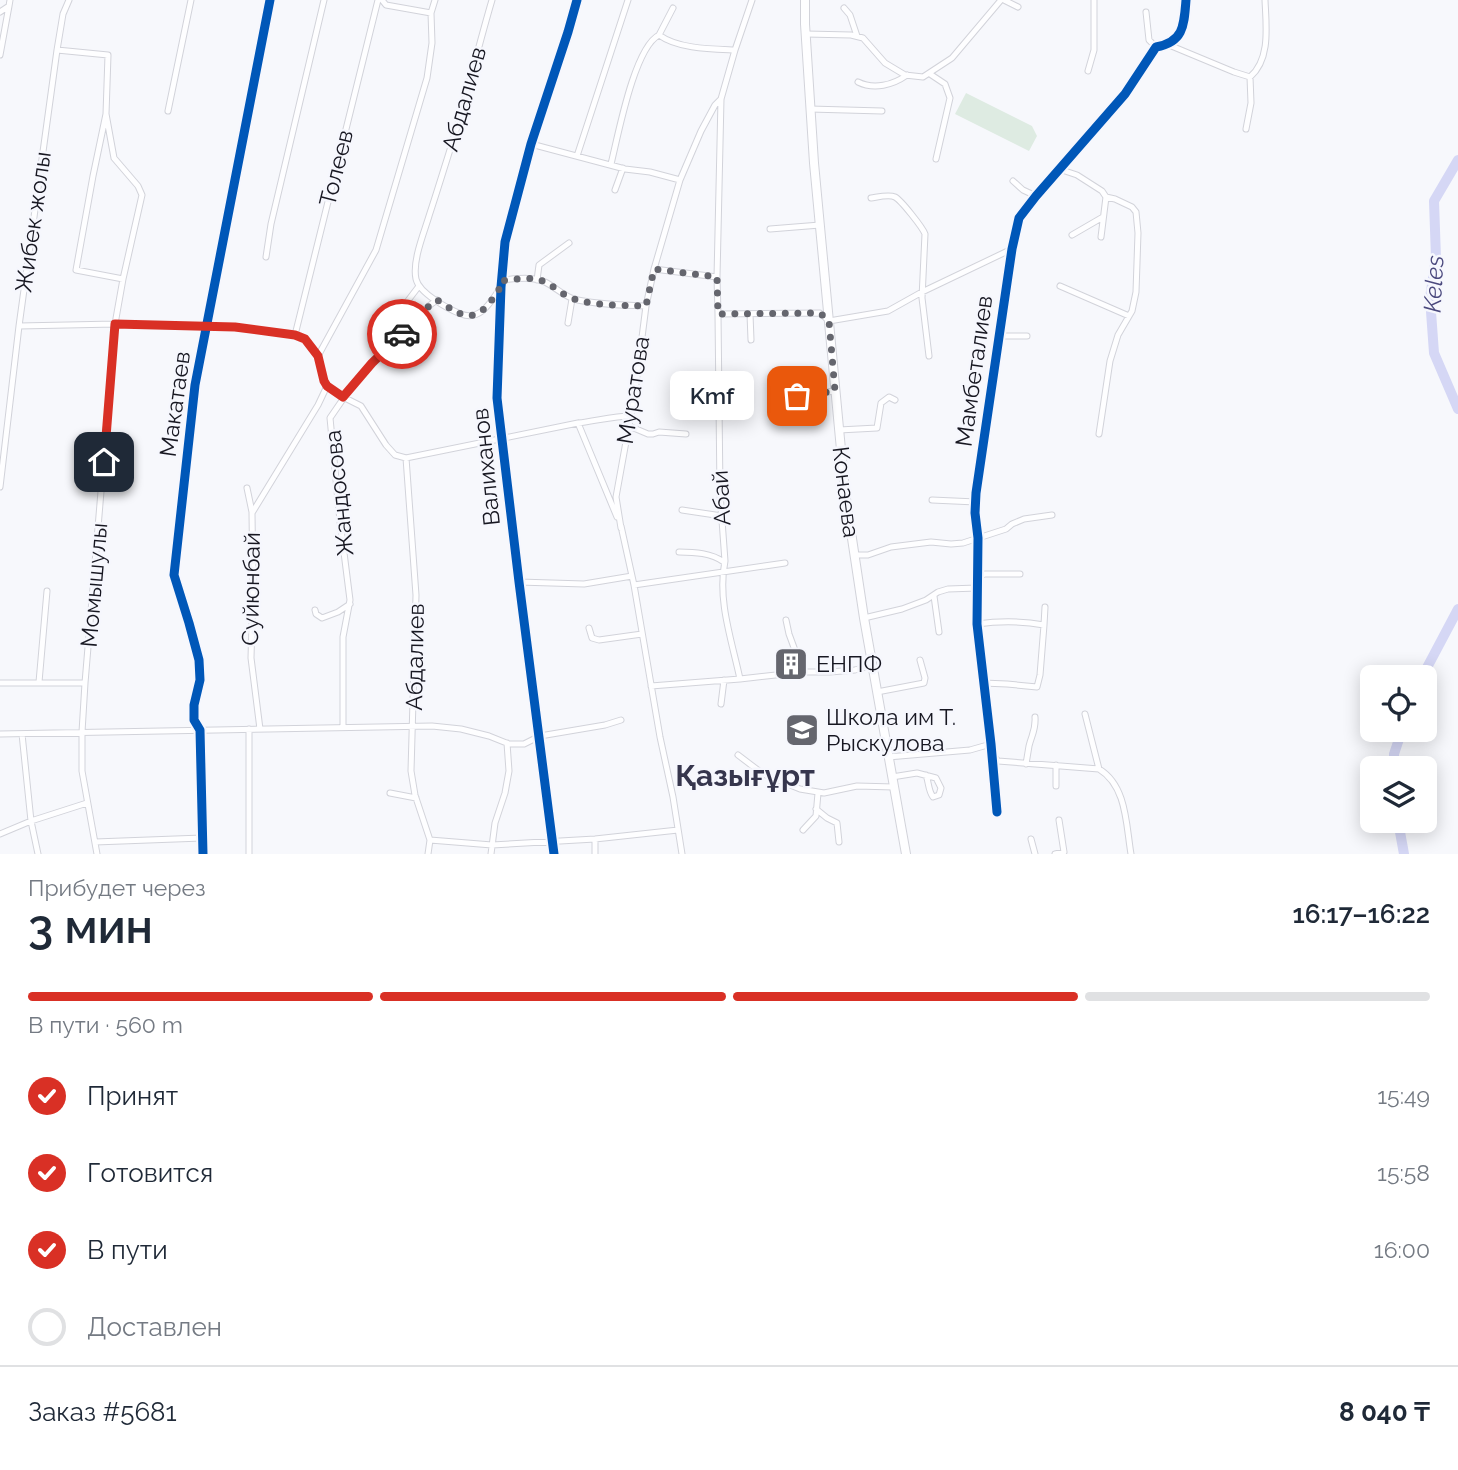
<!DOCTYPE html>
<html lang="ru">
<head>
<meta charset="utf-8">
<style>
  body { margin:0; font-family:Raleway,sans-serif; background:#f6f6f7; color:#1f2937; height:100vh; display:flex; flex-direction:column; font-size:26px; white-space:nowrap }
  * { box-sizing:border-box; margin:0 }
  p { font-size:23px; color:#747a83 }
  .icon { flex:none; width:38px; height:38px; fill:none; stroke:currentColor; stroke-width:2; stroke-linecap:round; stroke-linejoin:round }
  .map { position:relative; height:854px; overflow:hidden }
  .panel { display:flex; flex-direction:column; background:#fff; flex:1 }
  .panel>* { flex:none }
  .fabs { position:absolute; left:1360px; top:665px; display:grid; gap:14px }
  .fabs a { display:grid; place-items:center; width:77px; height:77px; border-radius:10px; background:#fff; box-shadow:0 4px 18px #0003; font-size:35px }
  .pin { position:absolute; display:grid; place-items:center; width:60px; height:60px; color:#fff; margin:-30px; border-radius:14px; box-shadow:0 4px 10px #0006 }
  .courier { position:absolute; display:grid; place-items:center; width:70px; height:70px; margin:-35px; border:5px solid #d93025; border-radius:50%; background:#fff; color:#222; box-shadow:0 2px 9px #0007 }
  .bubble { position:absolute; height:49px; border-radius:10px; background:#fff; box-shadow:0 4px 18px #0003; font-size:23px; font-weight:600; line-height:49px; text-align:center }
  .summary em { font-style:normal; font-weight:600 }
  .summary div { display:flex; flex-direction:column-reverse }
  .summary { display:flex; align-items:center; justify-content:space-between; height:119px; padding:0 28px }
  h1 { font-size:46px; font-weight:600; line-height:52px }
  .bar { display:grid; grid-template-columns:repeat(4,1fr); gap:10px 7px; align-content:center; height:84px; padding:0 28px }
  .bar i { height:9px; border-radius:5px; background:#e0e1e3 }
  .bar .current { background:#d93025 }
  .bar p { grid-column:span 4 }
  .line { display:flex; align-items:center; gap:18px; padding:0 28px; border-top:2px solid #e0e1e3 }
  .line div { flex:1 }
  ol { padding:0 28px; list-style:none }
  li { display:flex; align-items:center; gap:21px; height:77px }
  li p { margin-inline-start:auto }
  li .icon { padding:7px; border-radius:50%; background:#d93025; color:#fff; stroke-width:4 }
  li:last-child { color:#747a83 }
  li i { width:38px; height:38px; border:4px solid #e0e1e3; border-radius:50% }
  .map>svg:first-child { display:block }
  .green { fill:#deebe2 }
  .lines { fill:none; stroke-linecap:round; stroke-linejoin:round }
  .river { stroke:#d5d7f5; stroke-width:10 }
  .street-casing { stroke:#d2d3da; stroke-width:7 }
  .secondary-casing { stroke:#d2d3da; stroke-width:10 }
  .street { stroke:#fefeff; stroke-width:5 }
  .secondary { stroke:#fefeff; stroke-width:8 }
  .cycleway-casing { stroke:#f6f7fd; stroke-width:13 }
  .cycleway { stroke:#0057b8; stroke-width:9 }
  .done { stroke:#65666e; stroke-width:7; stroke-dasharray:0 12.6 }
  .route { stroke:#d93025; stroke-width:9 }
  .labels { text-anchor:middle; stroke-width:5; stroke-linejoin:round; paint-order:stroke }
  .street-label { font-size:23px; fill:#171721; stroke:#f6f7fd }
  .poi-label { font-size:23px; fill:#171721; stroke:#f6f7fd; text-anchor:start }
  .water-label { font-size:24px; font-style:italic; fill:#4b497e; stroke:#f6f7fd }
  .district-label { font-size:30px; font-weight:bold; fill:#36364d; stroke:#f6f7fd }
</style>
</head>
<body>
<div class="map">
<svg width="1458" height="854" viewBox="0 0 1458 854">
  <rect width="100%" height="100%" fill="#f7f8fc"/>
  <path class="green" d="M966,93L1032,126L1037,136L1029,151L955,114Z"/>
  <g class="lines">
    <path class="river" d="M1458,160L1434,201L1436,258L1430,298L1434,353L1458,409
      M1422,677L1458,609
      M1394,768V754L1402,730
      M1398,821L1404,854"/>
    <g class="street-casing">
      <path id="street" d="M382,0L386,5L431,13
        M492,0C479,44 468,90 455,134C446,162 438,189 429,216C424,233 412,261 416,279C419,293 448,309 461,314C481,322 491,301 501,287
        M1004,0L1018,7
        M844,8L850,15L857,36
        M0,12L9,6L10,0
        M1146,12L1149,40L1156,47
        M806,34L851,35L863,38L885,63L905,75L923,77L952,58L1001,0
        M659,35L673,8
        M1169,45L1234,72L1250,77C1271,59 1266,25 1265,0
        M57,50L108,55L106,114L93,176L76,270L123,279
        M0,55L9,6
        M1088,71L1094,50V0
        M930,74L945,84L950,98L936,159
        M858,82C874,90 893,85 907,75
        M810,109L882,111
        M168,111L191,0
        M1246,129L1251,103L1250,77
        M531,144L625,169L650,172L680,180
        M577,156L628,0
        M611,164C618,136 634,48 659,35C678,49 712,49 735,50
        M1059,169L1077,175L1102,191L1106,197L1115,199L1132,207L1136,212L1138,233L1136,292L1132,311L1118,335L1110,361L1099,434
        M1013,181L1023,190L1036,196
        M615,190L623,168
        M871,198C878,197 889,194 895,197C901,200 923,228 925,234L922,298L929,356
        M770,229L820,225
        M1072,235L1103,217
        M1101,237L1106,197
        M266,257L271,224L324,0
        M654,269L717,277
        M501,280C515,279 532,276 545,282C555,287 564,296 574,299C596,305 624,305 646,306
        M537,280L539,265L569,243
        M1060,286L1129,316
        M400,311L419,286
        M718,314L820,313L829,321L888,311L922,292L1012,249
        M750,314L751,340
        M568,323L572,299
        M19,326L115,324L235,327L295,335L305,339L318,356L324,381L327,386L343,397L361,406L386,445L395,455L406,458L578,423C596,421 613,416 631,416
        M295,335L378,0
        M999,336H1027
        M318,356L376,250L427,78L432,43L431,13L435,0
        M797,396L835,391
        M578,423L617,517
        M629,426L648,434H653L659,432L686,434
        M839,430L877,428L881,403L889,397L895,400
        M406,458L416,595L411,771L415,795L430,840L428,854
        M0,487L19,326L57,50L63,14L69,0
        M247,488L252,512
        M932,500L976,502
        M682,510L722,516
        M621,526L634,585L660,737L673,797L682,854
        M621,528L616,497L635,392L646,306L654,269L680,180L701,131L715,105L721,99
        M679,552C695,552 711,553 724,562
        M854,555H868L891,547L931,542L951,544L963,543L1006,529L1012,524L1024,519L1052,515
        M978,576L985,574H1020
        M519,582L584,584L632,576
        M634,585L785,563
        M934,596L939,632
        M315,610L316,614L322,618L338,612L350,604
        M864,618L902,609L926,600L938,592L948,589L977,588
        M786,620L789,634L803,672
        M977,624C999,621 1022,621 1044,625L1040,675L1037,687L1007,684L983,683
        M1044,625L1045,607
        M589,628L592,638L599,640L642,634
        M740,679C732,641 717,600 725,561L720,493L718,314L717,277L721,99L735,50L752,0
        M39,682L47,591
        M0,683H85
        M651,686L740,679L803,672H830L855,670L872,665
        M877,692L924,683L925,678L920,660
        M721,704L724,680
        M1085,714L1099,769
        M343,727V637L350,600L340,521L330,418L354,383L430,305L437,300
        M249,729V854
        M260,729L251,658L253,587L252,513L318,405L327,386
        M0,734L432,726L461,729L489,736L509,744H524L540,736L605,725L621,720
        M22,734L31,821L38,854
        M738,755L763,774L800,789L824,793L857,786L894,787
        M993,755L998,761L1099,769C1127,786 1126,825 1131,854
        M888,757L970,750L991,744
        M1026,764C1027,758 1028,752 1029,746C1032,734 1036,730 1035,717
        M892,777L917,773L936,778L941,788L939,795L933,797C928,790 929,783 926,775
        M1056,786V765
        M390,793L416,798
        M816,809L827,818L837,823L839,842
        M997,812L991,744L977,624L978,538L975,513L976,493L1012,249L1019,218L1036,196L1125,94L1156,47C1184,42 1184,25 1186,0
        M803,830L816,816L818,793
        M0,834L31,821L87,803
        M595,839V854
        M1031,839L1035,854
        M430,840L492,845L595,839L678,830
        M95,842L202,838
        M97,854L82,771V732L85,683L115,324L123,279L142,195L138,186L114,158L106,114
        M203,854L200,730L194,720V705L200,680L199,660L189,623L174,575L195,385L270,0
        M491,854L495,823L505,793L509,771L507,743
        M554,854L519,582L497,398L501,287L505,242L531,144L568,32L577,0
        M1055,854L1064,852L1059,820"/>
    </g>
    <g class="secondary-casing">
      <path id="secondary" d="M805,0V24L814,163L845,492L864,618L906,854"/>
    </g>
    <use href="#street" class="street"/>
    <use href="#secondary" class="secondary"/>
    <g class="cycleway-casing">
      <path id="cycleway" d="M997,812L991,744L977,624L978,538L975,513L976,493L1012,249L1019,218L1036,196L1125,94L1156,47C1184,42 1184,25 1186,0
        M203,854L200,730L194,720V705L200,680L199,660L189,623L174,575L195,385L270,0
        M554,854L519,582L497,398L501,287L505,242L531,144L568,32L577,0"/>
    </g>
    <use href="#cycleway" class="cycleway"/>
  </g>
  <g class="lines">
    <path class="done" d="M402,334L430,305L437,300C459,314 472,326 491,301C496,294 501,289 501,281C515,279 532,276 545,282C555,287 564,296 574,299C597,306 623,305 646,306L654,269L717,277L718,314L820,313L829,321L835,391L797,396"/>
    <path class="route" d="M104,462L115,324L235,327L295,335L305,339L318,356L324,381L327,386L343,397L372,363L402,334"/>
  </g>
  <defs>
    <g id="building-square" transform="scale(1.75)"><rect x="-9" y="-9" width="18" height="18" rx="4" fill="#65666e" stroke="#f6f7fd"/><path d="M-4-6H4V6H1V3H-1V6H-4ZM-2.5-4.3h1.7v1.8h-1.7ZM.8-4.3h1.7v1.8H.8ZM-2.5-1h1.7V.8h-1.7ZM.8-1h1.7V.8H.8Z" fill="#fff"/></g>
    <g id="school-square" transform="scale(1.75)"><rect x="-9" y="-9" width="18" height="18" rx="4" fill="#65666e" stroke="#f6f7fd"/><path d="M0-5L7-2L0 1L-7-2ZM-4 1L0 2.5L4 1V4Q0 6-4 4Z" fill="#fff"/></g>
  </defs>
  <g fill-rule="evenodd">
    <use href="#building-square" x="791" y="664"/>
    <use href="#school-square" x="802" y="730"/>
  </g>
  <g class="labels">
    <g class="street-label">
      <text transform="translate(464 99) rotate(-74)" y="8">Абдалиев</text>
      <text transform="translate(336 168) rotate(-76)" y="8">Толеев</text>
      <text transform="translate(33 222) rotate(-82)" y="8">Жибек жолы</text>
      <text transform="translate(974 371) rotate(-82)" y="8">Мамбеталиев</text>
      <text transform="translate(633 390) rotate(-81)" y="8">Муратова</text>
      <text transform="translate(175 404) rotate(-82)" y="8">Макатаев</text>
      <text transform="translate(486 467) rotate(-96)" y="8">Валиханов</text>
      <text transform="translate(846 492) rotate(83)" y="8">Конаева</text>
      <text transform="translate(339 493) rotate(-96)" y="8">Жандосова</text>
      <text transform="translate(721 498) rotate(-93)" y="8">Абай</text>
      <text transform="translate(94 585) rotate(-85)" y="8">Момышулы</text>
      <text transform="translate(251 589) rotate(-89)" y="8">Суйюнбай</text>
      <text transform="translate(415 657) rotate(-89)" y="8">Абдалиев</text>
    </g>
    <g class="poi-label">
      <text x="816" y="672">ЕНПФ</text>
      <text x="826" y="725">Школа им Т.<tspan x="826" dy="26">Рыскулова</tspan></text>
    </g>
    <g class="water-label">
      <text transform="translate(1434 284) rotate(-87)" y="8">Keles</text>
    </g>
    <g class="district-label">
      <text x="745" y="786">Қазығұрт</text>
    </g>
  </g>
</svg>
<div class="fabs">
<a><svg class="icon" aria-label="locate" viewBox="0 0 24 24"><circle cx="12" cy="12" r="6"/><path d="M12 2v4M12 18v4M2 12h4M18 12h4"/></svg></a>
<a><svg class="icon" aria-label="layers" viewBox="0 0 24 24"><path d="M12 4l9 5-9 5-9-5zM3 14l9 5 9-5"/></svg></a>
</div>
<div class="pin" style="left:797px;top:396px;background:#ea580c"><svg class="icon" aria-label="bag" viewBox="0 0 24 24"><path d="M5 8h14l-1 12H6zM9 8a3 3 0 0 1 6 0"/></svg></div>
<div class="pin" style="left:104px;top:462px;background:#1f2937"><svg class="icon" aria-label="home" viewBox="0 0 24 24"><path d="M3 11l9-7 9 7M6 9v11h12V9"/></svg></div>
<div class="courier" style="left:402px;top:334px"><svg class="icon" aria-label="car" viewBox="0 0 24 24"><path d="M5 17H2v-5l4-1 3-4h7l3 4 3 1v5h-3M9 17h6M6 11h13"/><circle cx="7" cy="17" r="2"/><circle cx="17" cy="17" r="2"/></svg></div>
<div class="bubble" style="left:670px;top:371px;width:84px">Kmf</div>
</div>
<section class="panel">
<div class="summary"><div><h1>3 мин</h1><p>Прибудет через</p></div><em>16:17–16:22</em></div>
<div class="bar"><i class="current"></i><i class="current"></i><i class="current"></i><i></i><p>В пути · 560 m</p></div>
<ol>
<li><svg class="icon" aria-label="check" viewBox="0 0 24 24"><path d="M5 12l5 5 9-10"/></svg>Принят<p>15:49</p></li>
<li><svg class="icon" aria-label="check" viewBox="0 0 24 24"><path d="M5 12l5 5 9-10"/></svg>Готовится<p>15:58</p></li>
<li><svg class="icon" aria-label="check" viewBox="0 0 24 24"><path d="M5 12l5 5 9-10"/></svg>В пути<p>16:00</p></li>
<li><i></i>Доставлен</li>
</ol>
<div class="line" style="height:91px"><div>Заказ #5681</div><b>8 040 ₸</b></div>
</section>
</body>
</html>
